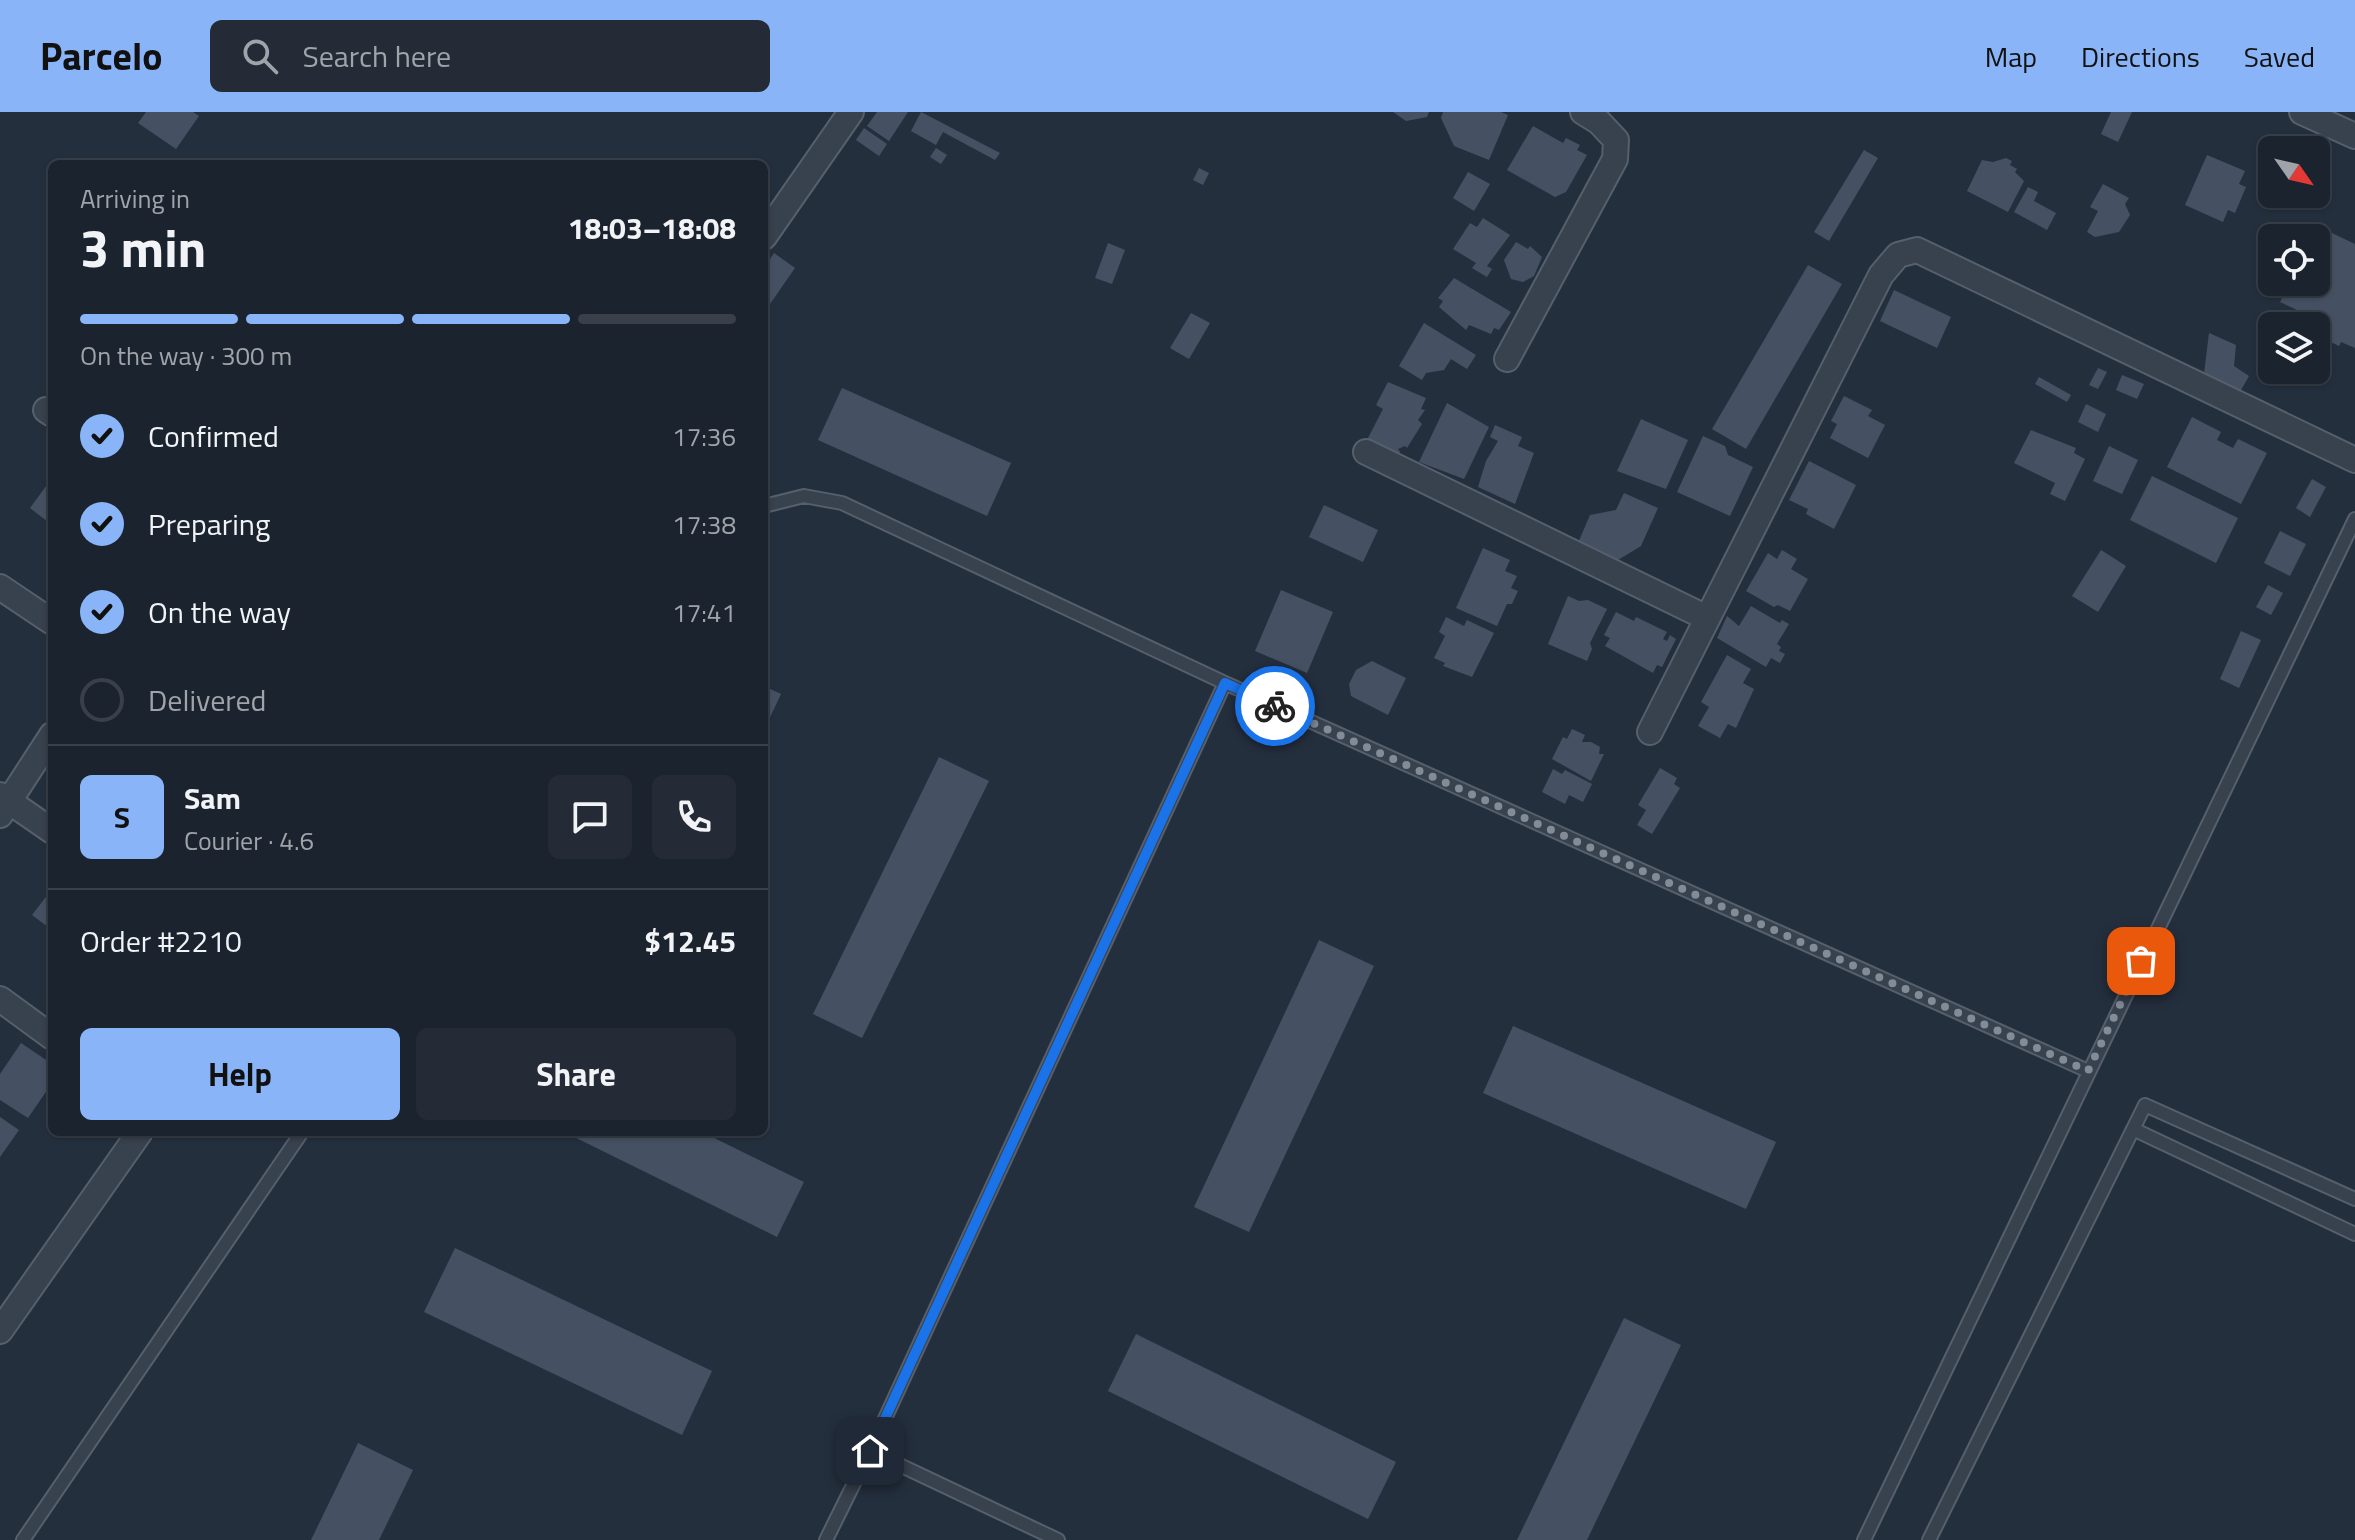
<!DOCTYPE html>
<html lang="en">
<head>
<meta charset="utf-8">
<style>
  body { margin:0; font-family:"Titillium Web",sans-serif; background:#242b36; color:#f1f3f6; height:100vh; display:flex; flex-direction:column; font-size:30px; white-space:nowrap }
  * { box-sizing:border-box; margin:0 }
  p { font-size:26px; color:#a0a4aa }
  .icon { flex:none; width:44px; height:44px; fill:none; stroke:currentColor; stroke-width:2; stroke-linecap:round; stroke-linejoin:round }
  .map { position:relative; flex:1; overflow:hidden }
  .panel { position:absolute; left:48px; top:48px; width:720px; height:976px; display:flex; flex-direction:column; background:#1b232e; border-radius:12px; box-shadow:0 2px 6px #0004,0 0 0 2px #39404a }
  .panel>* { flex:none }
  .needle { width:52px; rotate:124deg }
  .fabs { position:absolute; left:2258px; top:24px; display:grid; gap:16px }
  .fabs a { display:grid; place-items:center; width:72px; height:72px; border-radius:12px; background:#1b232e; box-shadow:0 2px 6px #0004,0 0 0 2px #39404a; font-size:40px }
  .pin { position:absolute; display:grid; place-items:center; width:68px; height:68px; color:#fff; margin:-34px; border-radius:16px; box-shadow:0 4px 12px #0006 }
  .courier { position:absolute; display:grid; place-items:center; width:80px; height:80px; margin:-40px; border:6px solid #1a73e8; border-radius:50%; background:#fff; color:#222; box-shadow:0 2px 10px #0007 }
  .overview em { font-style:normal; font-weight:700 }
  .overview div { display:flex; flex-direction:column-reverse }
  .overview { display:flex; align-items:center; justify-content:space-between; height:136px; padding:0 32px }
  h1 { font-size:52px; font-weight:700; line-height:60px }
  .bar { display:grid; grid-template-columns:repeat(4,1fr); gap:12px 8px; align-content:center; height:96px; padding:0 32px }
  .bar i { height:10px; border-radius:6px; background:#39404a }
  .bar .on { background:#8ab4f8 }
  .bar p { grid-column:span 4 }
  .line { display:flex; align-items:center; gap:20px; padding:0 32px; border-top:2px solid #39404a }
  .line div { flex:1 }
  .round { display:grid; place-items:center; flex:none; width:84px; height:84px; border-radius:12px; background:#242b36 }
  ol { padding:0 32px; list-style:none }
  li { display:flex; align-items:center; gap:24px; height:88px }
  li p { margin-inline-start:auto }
  li .icon { padding:8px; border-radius:50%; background:#8ab4f8; color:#111; stroke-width:4 }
  li:last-child { color:#a0a4aa }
  li i { width:44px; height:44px; border:4px solid #39404a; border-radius:50% }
  .button { display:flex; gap:16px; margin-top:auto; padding:16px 32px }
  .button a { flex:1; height:92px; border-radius:12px; background:#8ab4f8; color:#111; font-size:32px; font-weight:700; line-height:92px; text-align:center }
  .button a+a { background:#242b36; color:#f1f3f6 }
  header { display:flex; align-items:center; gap:48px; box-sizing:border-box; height:112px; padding:0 40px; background:#8ab4f8; color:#111 }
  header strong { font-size:38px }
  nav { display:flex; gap:44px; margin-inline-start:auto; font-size:28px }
  .search { width:560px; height:72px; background:#242b36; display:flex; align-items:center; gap:20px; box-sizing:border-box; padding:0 28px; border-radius:12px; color:#a0a4aa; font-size:30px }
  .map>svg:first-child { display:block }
  .building { fill:#455162 }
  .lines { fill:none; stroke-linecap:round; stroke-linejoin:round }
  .lane-casing { stroke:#565f6c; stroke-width:16 }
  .street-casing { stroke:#565f6c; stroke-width:28 }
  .lane { stroke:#38414e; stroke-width:12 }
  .street { stroke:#38414e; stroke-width:24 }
  .done { stroke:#828b98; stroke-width:8; stroke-dasharray:0 14.4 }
  .route { stroke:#1a73e8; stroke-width:10 }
</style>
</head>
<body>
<header>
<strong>Parcelo</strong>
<div class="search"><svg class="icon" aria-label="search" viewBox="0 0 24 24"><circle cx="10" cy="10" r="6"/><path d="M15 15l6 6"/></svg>Search here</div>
<nav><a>Map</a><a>Directions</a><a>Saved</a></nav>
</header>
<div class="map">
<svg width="2355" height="1428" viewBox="0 0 2355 1428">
  <rect width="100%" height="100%" fill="#242f3e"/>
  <path class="building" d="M146,0H193L199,4L176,37L138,11Z
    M877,0H908L889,29L867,14Z
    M921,0L1000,41L995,48L943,20L936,33L911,19Z
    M1393,0H1429L1427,5L1406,9Z
    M1443,0H1501L1508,3L1489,48L1454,34L1441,6Z
    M2111,0H2132L2118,30L2101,22Z
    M1533,14L1563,31L1566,26L1580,33L1577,38L1587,43L1566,80L1555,85L1507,58Z
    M864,16L887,32L879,44L856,28Z
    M936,36L947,43L941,52L930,45Z
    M1864,38L1878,46L1829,129L1814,120Z
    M2207,43L2245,59L2239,72L2246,75L2235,101L2228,98L2223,110L2185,93Z
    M2006,46L2012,49L2010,53L2017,57L2015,60L2024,69L2008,100L1967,79L1982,48L1993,50Z
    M1199,56L1209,61L1203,73L1193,68Z
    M1468,60L1490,72L1474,99L1453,86Z
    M2103,72L2129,86L2125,92L2130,103L2119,120L2095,125L2087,120L2098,99L2090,95Z
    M2028,75L2038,80L2034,89L2056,101L2047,118L2014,100Z
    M1483,106L1510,123L1487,154L1492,157L1487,165L1472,156L1476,151L1453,137L1470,111L1477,115Z
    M2317,114L2355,132V236L2341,230L2339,234L2316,223V214H2311L2314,206L2280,190L2290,170H2316V126H2312Z
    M1516,130L1528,137L1530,134L1542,145L1534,164L1523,170L1511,167L1504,148Z
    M1108,131L1125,138L1112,172L1095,166Z
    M774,141L795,156L770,192L764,188V156Z
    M1808,153L1842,172L1746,337L1712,317Z
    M1454,166L1511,200L1499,218L1494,216L1491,222L1469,213L1466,218L1439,195L1443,189L1438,186Z
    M1894,178L1951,205L1937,236L1880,209Z
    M1191,201L1210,211L1189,247L1170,236Z
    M1424,211L1476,243L1467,257L1451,247L1444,258L1426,261L1422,268L1399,254Z
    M2209,221L2236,233L2234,254L2249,264L2236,287L2204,262Z
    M2098,256L2107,260L2098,277L2089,273Z
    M2122,263L2144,272L2137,287L2116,278Z
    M2039,265L2071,283L2067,290L2035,272Z
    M1388,270L1426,286L1421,297L1425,298L1418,308L1422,312L1407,336L1405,334L1398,337L1400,340L1398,345L1368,326L1383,297L1376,293Z
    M842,276L1011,351L987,404L818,328Z
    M1844,284L1872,298L1868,304L1885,313L1868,346L1830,326L1837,312L1831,309Z
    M1447,291L1489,315L1464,367L1419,350Z
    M2086,292L2106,302L2098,320L2078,310Z
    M2192,305L2221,320L2217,328L2233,336L2238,327L2267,341L2241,392L2167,355Z
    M1641,307L1688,328L1666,377L1617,359Z
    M1495,313L1522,325L1518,334L1534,341L1515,392L1478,375L1486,349L1498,329L1490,325Z
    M2031,318L2076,336L2074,341L2085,347L2065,389L2050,382L2055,371L2014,351Z
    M1703,324L1725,334L1728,343L1753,355L1730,404L1677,380Z
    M2109,334L2138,348L2122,382L2093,369Z
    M1809,349L1856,373L1834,417L1806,402L1808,397L1789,388Z
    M2152,364L2238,406L2216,451L2130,408Z
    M52,366V413L30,396Z
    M2312,367L2326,375L2310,405L2296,396Z
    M1624,381L1658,396L1641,434L1618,448L1578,431L1590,403L1616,398Z
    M1324,393L1378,418L1363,450L1309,425Z
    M2280,419L2306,432L2290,464L2264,451Z
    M1483,436L1510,448L1505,459L1517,464L1511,476L1518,479L1512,492H1507L1497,514L1456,496Z
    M1782,438L1797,447L1791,457L1808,467L1790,499L1778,493L1774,495L1746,479L1768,441L1777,447Z
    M2101,438L2126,454L2098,500L2072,484Z
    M2268,473L2283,481L2271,503L2256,495Z
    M1281,478L1333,500L1307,561L1255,539Z
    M1568,484L1579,489L1588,488L1607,497L1590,531L1592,537L1587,549L1548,532Z
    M1751,494L1780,511L1782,508L1789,512L1777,532L1781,535L1779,539L1785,542L1780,551L1771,546L1766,555L1717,526L1727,504L1739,514Z
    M1616,500L1634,509L1636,505L1667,520L1663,527L1667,529L1670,523L1676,527L1662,555L1657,553L1653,561L1605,534L1610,526L1604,523Z
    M1446,505L1464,514L1467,508L1494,521L1472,565L1443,554L1445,551L1434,546L1445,524L1439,520Z
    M2241,519L2261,528L2239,576L2220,567Z
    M1727,543L1751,557L1743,571L1754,577L1736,616L1728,612L1720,626L1698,614L1709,595L1701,590Z
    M1372,549L1406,566L1388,603L1351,584L1349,572L1356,558Z
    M764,574L781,582L764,618Z
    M1572,617L1585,623L1582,630H1591L1600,635L1599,642H1604L1591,669L1552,647L1563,625L1567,627Z
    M939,645L989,669L862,926L813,902Z
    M1660,656L1677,666L1674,672L1680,676L1652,722L1637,713L1646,698L1638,693Z
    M1553,657L1562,662L1565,658L1592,672L1583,690L1569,683L1565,692L1542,680Z
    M52,777V818L32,803Z
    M1319,828L1374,854L1249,1120L1194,1095Z
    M1513,914L1776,1030L1746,1097L1483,981Z
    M21,931L52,952V971L28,1006L0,988V962Z
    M0,1005L19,1018L0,1045Z
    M564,1020H702L804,1070L777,1125Z
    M455,1136L712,1259L682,1323L424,1200Z
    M1624,1206L1681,1233L1587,1428H1517Z
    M1136,1222L1396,1350L1368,1407L1108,1279Z
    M358,1331L413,1358L379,1428H311Z"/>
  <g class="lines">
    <g class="lane-casing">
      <path id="lane" d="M764,394L804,384L842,391L1225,571L2088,959
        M2133,1017L2355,1122
        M870,1339L1058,1428
        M23,1428L302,1020
        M826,1428L870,1339L1225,571
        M1864,1428L2355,407
        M1929,1428L2145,993L2355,1087"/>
    </g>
    <g class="street-casing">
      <path id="street" d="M2302,0L2355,24
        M764,125L851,0
        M1507,247L1615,47L1616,28L1599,10L1583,0
        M46,298L52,302
        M1366,340L1707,506
        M0,475L52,510
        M1650,620L1881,163L1898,143L1917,138L2355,348
        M0,683L52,719
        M0,703L52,623
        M0,887L52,925
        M0,1219L140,1020"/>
    </g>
    <use href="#lane" class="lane"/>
    <use href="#street" class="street"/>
  </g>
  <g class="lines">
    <path class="done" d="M1275,594L2088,959L2141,849"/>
    <path class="route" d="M870,1339L1225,571L1275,594"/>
  </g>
</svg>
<div class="fabs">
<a><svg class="needle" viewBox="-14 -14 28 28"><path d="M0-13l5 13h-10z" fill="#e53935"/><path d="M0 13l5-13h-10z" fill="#a0a4aa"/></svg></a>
<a><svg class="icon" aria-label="locate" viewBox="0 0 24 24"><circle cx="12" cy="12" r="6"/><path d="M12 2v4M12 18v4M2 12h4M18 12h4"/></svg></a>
<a><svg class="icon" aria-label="layers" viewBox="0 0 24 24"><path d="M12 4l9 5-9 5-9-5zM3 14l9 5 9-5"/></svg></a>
</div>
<div class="pin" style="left:2141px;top:849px;background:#ea580c"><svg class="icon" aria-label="bag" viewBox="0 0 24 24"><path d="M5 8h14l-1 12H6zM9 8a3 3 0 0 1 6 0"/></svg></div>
<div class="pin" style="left:870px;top:1339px;background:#1f2937"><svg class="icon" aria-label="home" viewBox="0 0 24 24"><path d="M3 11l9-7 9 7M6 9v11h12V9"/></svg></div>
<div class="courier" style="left:1275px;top:594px"><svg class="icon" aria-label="bike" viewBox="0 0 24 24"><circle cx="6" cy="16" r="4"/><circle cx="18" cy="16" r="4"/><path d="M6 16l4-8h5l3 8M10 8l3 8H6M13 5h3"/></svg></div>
<section class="panel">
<div class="overview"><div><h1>3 min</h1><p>Arriving in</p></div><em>18:03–18:08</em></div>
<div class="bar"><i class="on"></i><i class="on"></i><i class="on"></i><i></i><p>On the way · 300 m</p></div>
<ol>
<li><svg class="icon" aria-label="check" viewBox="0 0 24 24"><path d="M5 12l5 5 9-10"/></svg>Confirmed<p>17:36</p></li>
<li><svg class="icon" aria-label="check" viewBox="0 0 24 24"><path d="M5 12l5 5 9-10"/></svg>Preparing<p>17:38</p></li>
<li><svg class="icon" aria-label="check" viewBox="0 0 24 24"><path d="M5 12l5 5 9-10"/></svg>On the way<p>17:41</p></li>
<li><i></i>Delivered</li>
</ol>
<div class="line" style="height:144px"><b class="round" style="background:#8ab4f8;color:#111">S</b><div><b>Sam</b><p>Courier · 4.6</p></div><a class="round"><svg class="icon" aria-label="chat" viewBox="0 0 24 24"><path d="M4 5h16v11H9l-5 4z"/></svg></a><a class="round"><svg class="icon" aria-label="phone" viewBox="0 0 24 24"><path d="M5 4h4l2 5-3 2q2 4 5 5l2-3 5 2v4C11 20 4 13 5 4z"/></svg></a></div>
<div class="line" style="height:104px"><div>Order #2210</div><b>$12.45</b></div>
<div class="button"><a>Help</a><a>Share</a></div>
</section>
</div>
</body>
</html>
